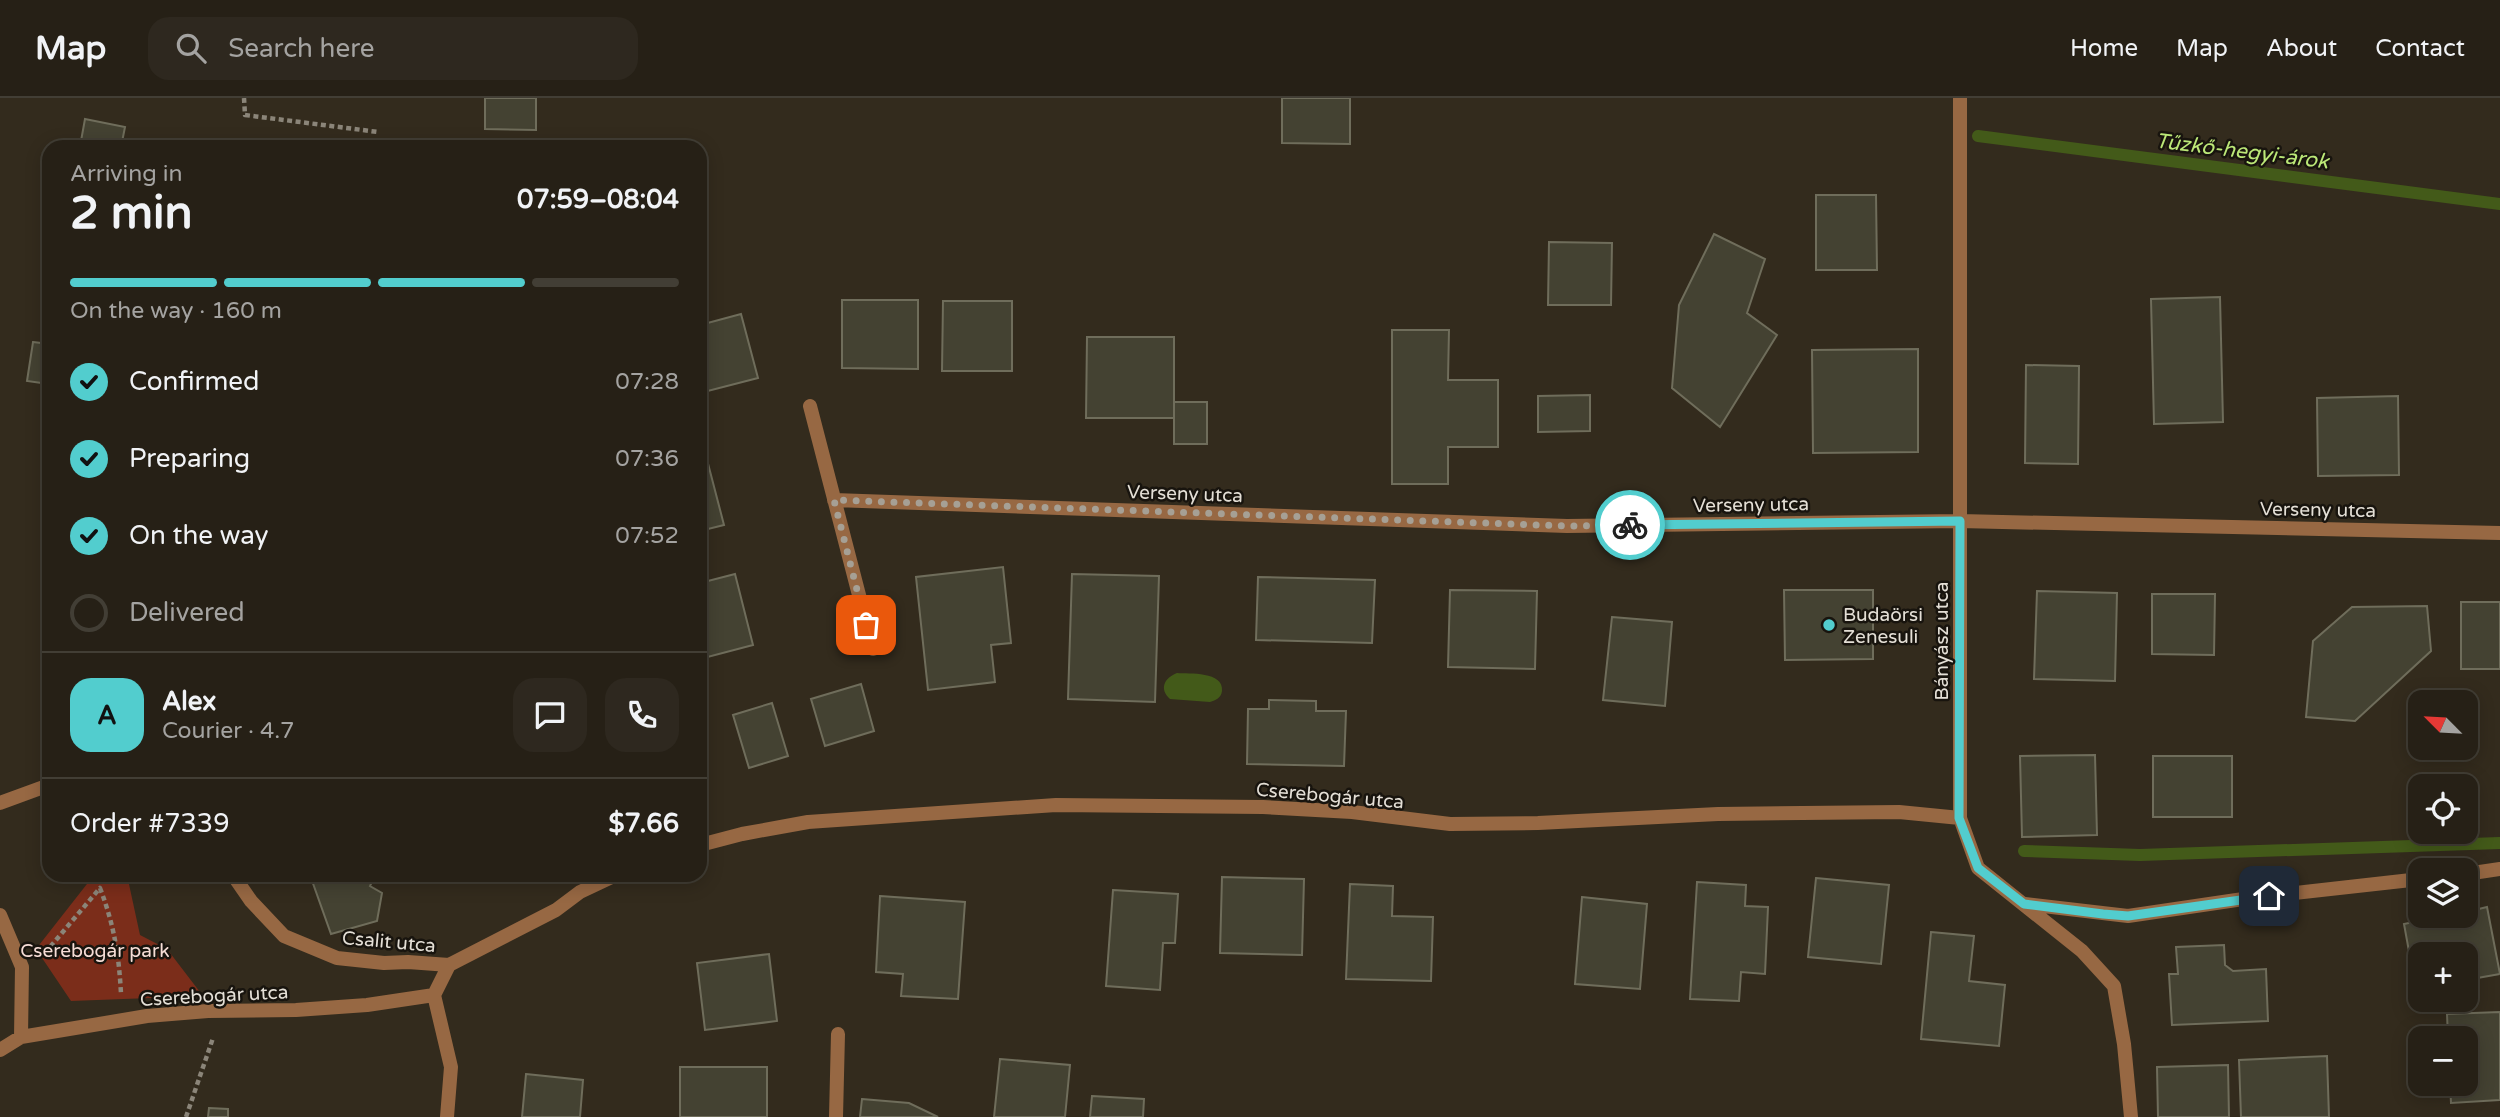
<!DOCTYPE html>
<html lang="en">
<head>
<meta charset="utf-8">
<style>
  body { margin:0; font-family:"Varela Round",sans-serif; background:#2e281f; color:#f1f3f6; height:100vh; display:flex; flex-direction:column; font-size:26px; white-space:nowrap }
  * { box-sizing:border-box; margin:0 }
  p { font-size:23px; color:#a4a3a1 }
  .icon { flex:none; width:38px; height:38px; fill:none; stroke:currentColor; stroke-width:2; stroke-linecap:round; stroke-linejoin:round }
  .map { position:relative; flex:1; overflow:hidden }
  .side { position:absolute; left:42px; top:42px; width:665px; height:742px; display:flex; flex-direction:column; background:#262016; border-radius:21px; box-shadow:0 4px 18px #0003,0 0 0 2px #423e35 }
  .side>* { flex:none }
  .needle { width:46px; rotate:294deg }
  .buttons { position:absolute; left:2408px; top:592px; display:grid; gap:14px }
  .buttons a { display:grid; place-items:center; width:70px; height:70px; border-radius:14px; background:#262016; box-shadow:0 4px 18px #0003,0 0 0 2px #423e35; font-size:35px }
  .pin { position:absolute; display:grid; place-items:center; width:60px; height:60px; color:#fff; margin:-30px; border-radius:14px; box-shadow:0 4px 10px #0006 }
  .courier { position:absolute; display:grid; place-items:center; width:70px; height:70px; margin:-35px; border:5px solid #52cdce; border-radius:50%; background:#fff; color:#222; box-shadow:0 2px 9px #0007 }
  .headline em { font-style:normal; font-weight:800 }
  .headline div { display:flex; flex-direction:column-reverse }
  .headline { display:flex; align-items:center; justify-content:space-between; height:119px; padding:0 28px }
  h1 { font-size:46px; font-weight:800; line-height:52px }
  .bar { display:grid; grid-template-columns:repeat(4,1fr); gap:10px 7px; align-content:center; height:84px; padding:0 28px }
  .bar i { height:9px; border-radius:5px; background:#423e35 }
  .bar .on { background:#52cdce }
  .bar p { grid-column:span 4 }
  .line { display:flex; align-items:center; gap:18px; padding:0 28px; border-top:2px solid #423e35 }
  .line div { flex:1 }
  .round { display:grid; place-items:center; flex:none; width:74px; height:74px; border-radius:21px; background:#2e281f }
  ol { padding:0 28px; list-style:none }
  li { display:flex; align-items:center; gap:21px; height:77px }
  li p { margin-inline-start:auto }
  li .icon { padding:7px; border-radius:50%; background:#52cdce; color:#111; stroke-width:4 }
  li:last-child { color:#a4a3a1 }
  li i { width:38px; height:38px; border:4px solid #423e35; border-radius:50% }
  header { display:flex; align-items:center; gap:42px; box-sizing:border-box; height:98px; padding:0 35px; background:#262016; border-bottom:2px solid #423e35 }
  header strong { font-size:33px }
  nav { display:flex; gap:38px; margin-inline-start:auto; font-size:24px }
  .search { width:490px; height:63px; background:#2e281f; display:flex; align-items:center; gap:18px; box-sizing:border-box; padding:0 24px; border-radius:21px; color:#a4a3a1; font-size:26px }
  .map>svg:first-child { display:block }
  .green { fill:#7b2d1a }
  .water { fill:#435a19 }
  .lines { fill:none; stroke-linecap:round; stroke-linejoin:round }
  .stream { stroke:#435a19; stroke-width:12 }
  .building { fill:#444232; stroke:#6f6d5b; stroke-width:2 }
  .path { stroke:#8b8579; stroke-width:4.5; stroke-dasharray:5 3.5; stroke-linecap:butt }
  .service { stroke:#976843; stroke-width:14 }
  .minor { stroke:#976843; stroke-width:14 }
  .done { stroke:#a6a095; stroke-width:7; stroke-dasharray:0 12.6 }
  .route { stroke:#52cdce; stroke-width:9 }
  .poi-dot { fill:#52cdce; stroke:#18140e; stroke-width:2.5 }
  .labels { text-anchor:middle; stroke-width:5; stroke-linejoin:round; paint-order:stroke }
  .street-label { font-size:19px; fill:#e4dfd6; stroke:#18140e }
  .poi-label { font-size:19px; fill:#e4dfd6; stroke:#18140e; text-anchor:start }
  .park-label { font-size:19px; fill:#f6ddd6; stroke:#18140e }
  .water-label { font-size:21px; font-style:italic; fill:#bce878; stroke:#18140e }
</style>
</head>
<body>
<header>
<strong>Map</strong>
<div class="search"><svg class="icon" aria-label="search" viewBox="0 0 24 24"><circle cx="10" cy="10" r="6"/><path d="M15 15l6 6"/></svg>Search here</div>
<nav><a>Home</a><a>Map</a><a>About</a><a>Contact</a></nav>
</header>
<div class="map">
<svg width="2500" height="1019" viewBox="0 0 2500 1019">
  <rect width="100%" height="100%" fill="#332b1d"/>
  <path class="green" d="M94,777H127L140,837L167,851L203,898L71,903L36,851Z"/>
  <path class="water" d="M1177,575C1189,576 1224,573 1222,593C1221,600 1216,602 1210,604L1170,601C1159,591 1164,580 1177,575Z"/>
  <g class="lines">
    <path class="stream" d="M1978,38L2500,106
      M2024,753L2140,757L2500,745"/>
  </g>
  <path class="building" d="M485,0H536V32L485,31Z
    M1282,0H1350V46L1282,45Z
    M85,21L125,29L121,49L81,43Z
    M1816,97H1876L1877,172H1816Z
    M1714,136L1765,161L1747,215L1777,237L1720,329L1672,290L1679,207Z
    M1549,144L1612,145L1611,207H1548Z
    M2220,199L2223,324L2154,326L2151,201Z
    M842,202H918V271L842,270Z
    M943,203H1012V273H942Z
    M741,216L758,280L700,295V227Z
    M1392,232H1449L1448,282H1498V349H1448V386H1392Z
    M1087,239H1174V320H1086Z
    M33,244L49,246V286L27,283Z
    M1918,251V354L1813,355L1812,252Z
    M2026,267L2079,268L2078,366L2025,365Z
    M1590,297V333L1538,334V298Z
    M2398,298L2399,377L2318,378L2317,300Z
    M1174,304H1207V346H1174Z
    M705,354L724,427L700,433V356Z
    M1003,469L1011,545L991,547L995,584L928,592L916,479Z
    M735,476L753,547L700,561V485Z
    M1072,476L1159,478L1155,604L1068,601Z
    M1258,479L1375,482L1372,545L1256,542Z
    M1450,492L1537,493L1535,571L1448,569Z
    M1784,492H1873V561L1785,562Z
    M2037,493L2117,495L2115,583L2034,581Z
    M2152,496H2215L2214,557L2152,556Z
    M2461,504H2500V571H2461Z
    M2427,508L2431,553L2355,623L2306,619L2313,543L2352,509Z
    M1612,519L1672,524L1665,608L1603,602Z
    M861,586L874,633L825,648L811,601Z
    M1269,602L1316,603V613H1346L1344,668L1247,666L1248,611H1269Z
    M772,605L788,658L749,670L733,617Z
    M2095,657L2097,737L2022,739L2020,658Z
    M2153,658H2232V719H2153Z
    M310,777H375L370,788L382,795L377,823L331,836Z
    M1222,779L1304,781L1302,857L1220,855Z
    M1816,780L1889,787L1881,866L1808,859Z
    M1697,784L1746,787L1745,808L1768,809L1765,876L1741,874L1739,903L1690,901Z
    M1350,786L1393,788L1392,818L1433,819L1431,883L1346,881Z
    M1113,792L1178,796L1175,845H1163L1160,892L1106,888Z
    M880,798L965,804L958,901L901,898L903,876L876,874Z
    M1582,799L1647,806L1640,891L1575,886Z
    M2487,809L2500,876L2466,882V856H2420V891L2416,892L2404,826L2446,817H2466V814Z
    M1931,834L1974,838L1969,883L2005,887L1999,948L1921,941Z
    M2224,847L2225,867L2233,873L2266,871L2268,923L2172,927L2169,876H2178L2176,849Z
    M769,856L777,923L705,932L697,865Z
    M2500,914V1002L2451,1005L2450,985H2466V940H2448L2447,916Z
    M2327,958L2329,1019H2241L2239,962Z
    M1000,961L1070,967L1065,1019H994Z
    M2228,967L2229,1019H2158L2157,969Z
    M680,969H767V1019H680Z
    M526,976L583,982L580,1019H522Z
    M1092,998L1144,1001L1143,1019H1090Z
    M862,1001L909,1005L938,1019H860Z
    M209,1010L228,1011V1019H208Z"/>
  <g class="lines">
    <path class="path" d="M244,0L245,17L378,34
      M45,855L100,790C114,827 119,857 121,896
      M186,1019L213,940"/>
    <path class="service" d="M836,1019L838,936"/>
    <path class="minor" d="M1960,0V720L1978,770L2082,853L2114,888L2124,946L2131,1019
      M810,308L873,551
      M834,402L1567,428L1960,423L2500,435
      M0,705L49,687
      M700,747L742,736L808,724L1056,707L1263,709L1352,714L1450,726L1538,725L1718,716L1899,714L1960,720
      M2466,776L2500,771
      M233,777L251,803L284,838L337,860L384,865L408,864L449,867
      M2025,806L2128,818L2250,800L2420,781
      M0,817L22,869L21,939
      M0,952L21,939L147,918L208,913L296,912L367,907L434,897
      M447,1019L451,969L434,897L449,867L556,812L580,794L616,777"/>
  </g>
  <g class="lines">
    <path class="done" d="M866,527L834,402L1567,428L1630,427"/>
    <path class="route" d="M1630,427L1960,423L1959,720L1978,770L2024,806L2103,816L2128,818L2269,798"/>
  </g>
  <circle class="poi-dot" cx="1829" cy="527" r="7"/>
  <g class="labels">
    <g class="street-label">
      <text transform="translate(1185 395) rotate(2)" y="7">Verseny utca</text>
      <text transform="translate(1751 406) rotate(-1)" y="7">Verseny utca</text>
      <text transform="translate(2318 411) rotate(1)" y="7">Verseny utca</text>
      <text transform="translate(1941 543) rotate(-90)" y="7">Bányász utca</text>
      <text transform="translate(1330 697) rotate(5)" y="7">Cserebogár utca</text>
      <text transform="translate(389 843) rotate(5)" y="7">Csalit utca</text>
      <text transform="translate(214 897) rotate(-3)" y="7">Cserebogár utca</text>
    </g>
    <g class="poi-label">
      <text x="1843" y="523">Budaörsi<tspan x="1843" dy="22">Zenesuli</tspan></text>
    </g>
    <g class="park-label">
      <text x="95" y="859">Cserebogár park</text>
    </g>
    <g class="water-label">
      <text transform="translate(2242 53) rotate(7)" y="7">Tűzkő-hegyi-árok</text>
    </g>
  </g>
</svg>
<div class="buttons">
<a><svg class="needle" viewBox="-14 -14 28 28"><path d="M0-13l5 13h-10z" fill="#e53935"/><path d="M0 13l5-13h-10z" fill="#a4a3a1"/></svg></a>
<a><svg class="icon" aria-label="locate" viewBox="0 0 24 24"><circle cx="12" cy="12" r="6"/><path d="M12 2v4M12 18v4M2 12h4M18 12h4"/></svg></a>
<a><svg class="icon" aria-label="layers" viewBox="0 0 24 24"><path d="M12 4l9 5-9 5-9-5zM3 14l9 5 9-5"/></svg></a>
<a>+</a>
<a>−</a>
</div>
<div class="pin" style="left:866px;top:527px;background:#ea580c"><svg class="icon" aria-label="bag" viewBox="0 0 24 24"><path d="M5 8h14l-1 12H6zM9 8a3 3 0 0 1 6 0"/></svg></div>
<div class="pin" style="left:2269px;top:798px;background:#1f2937"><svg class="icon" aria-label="home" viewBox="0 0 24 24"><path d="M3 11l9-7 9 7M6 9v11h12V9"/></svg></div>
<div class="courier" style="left:1630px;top:427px"><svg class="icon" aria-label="bike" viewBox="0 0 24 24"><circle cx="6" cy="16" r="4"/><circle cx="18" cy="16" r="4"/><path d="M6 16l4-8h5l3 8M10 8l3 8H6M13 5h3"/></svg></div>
<section class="side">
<div class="headline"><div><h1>2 min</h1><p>Arriving in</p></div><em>07:59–08:04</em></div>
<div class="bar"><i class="on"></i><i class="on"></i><i class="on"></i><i></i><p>On the way · 160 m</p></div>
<ol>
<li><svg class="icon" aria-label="check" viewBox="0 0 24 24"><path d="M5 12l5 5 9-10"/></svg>Confirmed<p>07:28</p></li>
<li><svg class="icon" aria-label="check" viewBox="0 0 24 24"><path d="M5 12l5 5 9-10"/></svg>Preparing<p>07:36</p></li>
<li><svg class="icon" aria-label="check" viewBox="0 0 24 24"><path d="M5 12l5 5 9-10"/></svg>On the way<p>07:52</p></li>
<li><i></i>Delivered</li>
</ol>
<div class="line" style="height:126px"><b class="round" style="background:#52cdce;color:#111">A</b><div><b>Alex</b><p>Courier · 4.7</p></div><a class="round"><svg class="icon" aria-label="chat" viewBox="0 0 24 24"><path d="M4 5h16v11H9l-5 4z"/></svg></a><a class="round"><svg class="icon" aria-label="phone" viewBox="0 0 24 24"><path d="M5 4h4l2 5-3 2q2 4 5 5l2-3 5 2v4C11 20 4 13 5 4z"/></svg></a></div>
<div class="line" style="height:91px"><div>Order #7339</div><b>$7.66</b></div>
</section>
</div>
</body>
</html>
